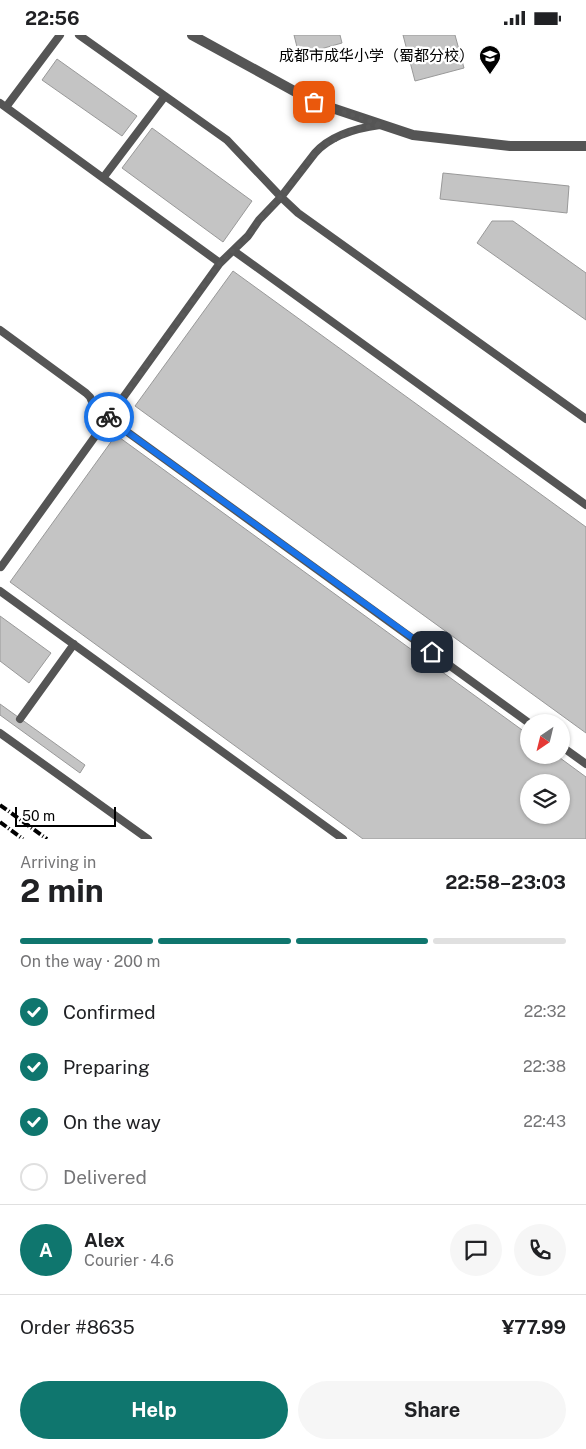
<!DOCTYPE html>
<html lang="en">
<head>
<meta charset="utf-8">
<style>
  body { margin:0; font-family:"Public Sans","Noto Sans SC",sans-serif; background:#f6f6f6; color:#202124; height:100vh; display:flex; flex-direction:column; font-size:19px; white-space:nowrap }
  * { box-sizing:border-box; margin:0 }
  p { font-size:16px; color:#757577 }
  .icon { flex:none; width:28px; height:28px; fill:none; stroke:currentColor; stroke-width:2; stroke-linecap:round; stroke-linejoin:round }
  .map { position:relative; height:804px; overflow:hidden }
  .details { display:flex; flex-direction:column; background:#fff; flex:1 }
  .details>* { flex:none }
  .needle { width:32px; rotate:215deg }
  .fabs { position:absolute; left:520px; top:679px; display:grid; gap:10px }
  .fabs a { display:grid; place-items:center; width:50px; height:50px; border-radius:50%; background:#fff; box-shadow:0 1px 4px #0004; font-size:25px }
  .scale { position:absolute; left:15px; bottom:12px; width:101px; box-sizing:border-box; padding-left:5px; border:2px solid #000; border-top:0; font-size:14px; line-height:18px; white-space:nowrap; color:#000; -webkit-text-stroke:4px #fff; paint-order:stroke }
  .pin { position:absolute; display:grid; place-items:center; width:42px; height:42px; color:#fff; margin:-21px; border-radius:10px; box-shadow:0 2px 8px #0006 }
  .courier { position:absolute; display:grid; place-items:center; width:50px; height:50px; margin:-25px; border:4px solid #1a73e8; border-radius:50%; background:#fff; color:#222; box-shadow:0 1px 6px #0007 }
  .summary em { font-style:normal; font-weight:700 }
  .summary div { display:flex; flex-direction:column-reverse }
  .summary { display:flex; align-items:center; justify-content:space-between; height:85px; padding:0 20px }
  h1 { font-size:32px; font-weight:700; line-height:38px }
  .bar { display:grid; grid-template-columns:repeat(4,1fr); gap:8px 5px; align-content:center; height:60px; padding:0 20px }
  .bar i { height:6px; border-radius:4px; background:#e0e0e0 }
  .bar .on { background:#0f766e }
  .bar p { grid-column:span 4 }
  .line { display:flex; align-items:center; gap:12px; padding:0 20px; border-top:1px solid #e0e0e0 }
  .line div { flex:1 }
  .round { display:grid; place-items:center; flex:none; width:52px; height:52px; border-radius:26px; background:#f6f6f6 }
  ol { padding:0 20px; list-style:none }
  li { display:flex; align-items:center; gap:15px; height:55px }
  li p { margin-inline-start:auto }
  li .icon { padding:5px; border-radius:50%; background:#0f766e; color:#fff; stroke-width:4 }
  li:last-child { color:#757577 }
  li i { width:28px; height:28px; border:2px solid #e0e0e0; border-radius:50% }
  .action { display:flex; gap:10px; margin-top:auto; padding:10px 20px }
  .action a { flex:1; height:58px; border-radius:30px; background:#0f766e; color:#fff; font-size:20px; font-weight:700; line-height:58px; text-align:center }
  .action a+a { background:#f6f6f6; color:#202124 }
  .status { display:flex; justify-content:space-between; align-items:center; height:35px; padding:0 25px; background:#fff; direction:ltr }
  .status svg { height:14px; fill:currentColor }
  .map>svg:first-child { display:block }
  .building { fill:#c4c4c4; stroke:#999; fill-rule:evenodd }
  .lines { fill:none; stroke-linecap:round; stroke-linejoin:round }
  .service { stroke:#555; stroke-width:8 }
  .tertiary { stroke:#555; stroke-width:10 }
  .rail { stroke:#000; stroke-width:4; stroke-dasharray:8 2.5 1 2.5; stroke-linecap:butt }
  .done { stroke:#595959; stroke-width:5; stroke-dasharray:0 9 }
  .route { stroke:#1a73e8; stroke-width:6 }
  .labels { text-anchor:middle; stroke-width:4.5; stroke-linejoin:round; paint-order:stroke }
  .poi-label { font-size:15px; fill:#000; stroke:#fff; text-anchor:end }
</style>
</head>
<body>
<div class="status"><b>22:56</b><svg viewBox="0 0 49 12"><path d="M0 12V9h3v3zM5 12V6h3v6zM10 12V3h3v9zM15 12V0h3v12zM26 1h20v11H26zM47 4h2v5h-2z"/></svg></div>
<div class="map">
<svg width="586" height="804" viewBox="0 0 586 804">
  <rect width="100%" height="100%" fill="#fff"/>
  <path class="building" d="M294,0H340L342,8L299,20Z
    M403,0H455L464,33L415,46Z
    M57,24L137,81L122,101L42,45Z
    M152,93L252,166L223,207L122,133Z
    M443,138L569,151L567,178L440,164Z
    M492,186H513L586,238V285L477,208Z
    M233,236L586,492V698L135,371Z
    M116,400L529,700V720H556L586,742V804H363L10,547ZM529,748H561V780H529Z
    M0,581L51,618L29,648L0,626Z
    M0,669L85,730L80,738L0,680Z"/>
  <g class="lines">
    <path class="service" d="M79,0L227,105L281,162L298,178L586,384
      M0,68L220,228
      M6,72L60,0
      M103,143L165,61
      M234,216L586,470
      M0,295L86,358L90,362L103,391
      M108,383L529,688
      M1,532L220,228L248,201L259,185L281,162L315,118C331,100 357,93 380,90
      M0,556L343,804
      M20,684L74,609
      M0,698L148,804
      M561,711L586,729"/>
    <path class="tertiary" d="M192,0L314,67L413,100L510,111H586"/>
    <path class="rail" d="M0,770L47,804
      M0,787L23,804"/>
  </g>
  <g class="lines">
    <path class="done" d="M109,382L220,228L248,201L259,185L280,162L320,112L358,93L382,90L314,67"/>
    <path class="route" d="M109,382L108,383L432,617"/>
  </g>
  <defs>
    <g id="school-pin" transform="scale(1.125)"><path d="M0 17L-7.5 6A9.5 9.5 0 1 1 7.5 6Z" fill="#000" stroke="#fff"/><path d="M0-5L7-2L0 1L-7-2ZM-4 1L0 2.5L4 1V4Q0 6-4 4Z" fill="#fff"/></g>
  </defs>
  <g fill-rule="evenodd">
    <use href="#school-pin" x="490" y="21"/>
  </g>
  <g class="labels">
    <g class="poi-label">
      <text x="474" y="26">成都市成华小学（蜀都分校）</text>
    </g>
  </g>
</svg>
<div class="fabs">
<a><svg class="needle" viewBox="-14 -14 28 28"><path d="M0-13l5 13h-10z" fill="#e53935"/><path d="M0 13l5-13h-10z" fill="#757577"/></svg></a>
<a><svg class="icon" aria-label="layers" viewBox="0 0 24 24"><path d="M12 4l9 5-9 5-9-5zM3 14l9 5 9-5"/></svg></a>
</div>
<div class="scale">50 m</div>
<div class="pin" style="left:314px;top:67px;background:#ea580c"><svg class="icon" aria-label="bag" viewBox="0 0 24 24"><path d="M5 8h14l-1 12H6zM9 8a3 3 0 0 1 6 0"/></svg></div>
<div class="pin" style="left:432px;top:617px;background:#1f2937"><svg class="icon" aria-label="home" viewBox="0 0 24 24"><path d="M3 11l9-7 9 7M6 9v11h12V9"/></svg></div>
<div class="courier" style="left:109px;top:382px"><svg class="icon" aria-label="bike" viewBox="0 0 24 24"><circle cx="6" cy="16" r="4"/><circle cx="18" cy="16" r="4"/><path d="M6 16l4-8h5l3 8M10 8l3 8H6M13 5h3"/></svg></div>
</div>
<section class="details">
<div class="summary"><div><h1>2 min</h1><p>Arriving in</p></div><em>22:58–23:03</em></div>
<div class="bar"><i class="on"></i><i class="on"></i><i class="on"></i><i></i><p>On the way · 200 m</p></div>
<ol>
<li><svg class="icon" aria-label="check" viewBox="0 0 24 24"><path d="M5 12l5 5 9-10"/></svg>Confirmed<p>22:32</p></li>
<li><svg class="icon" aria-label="check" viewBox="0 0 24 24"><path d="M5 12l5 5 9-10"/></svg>Preparing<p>22:38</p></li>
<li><svg class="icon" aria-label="check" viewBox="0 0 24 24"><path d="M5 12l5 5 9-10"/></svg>On the way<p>22:43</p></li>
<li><i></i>Delivered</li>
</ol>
<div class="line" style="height:90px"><b class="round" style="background:#0f766e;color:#fff">A</b><div><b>Alex</b><p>Courier · 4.6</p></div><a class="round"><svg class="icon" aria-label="chat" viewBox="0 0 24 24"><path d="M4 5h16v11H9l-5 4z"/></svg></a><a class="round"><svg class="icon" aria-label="phone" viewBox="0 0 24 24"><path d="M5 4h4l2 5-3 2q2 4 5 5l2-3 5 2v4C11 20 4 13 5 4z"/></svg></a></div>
<div class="line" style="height:65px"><div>Order #8635</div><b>¥77.99</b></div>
<div class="action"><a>Help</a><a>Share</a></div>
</section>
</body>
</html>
